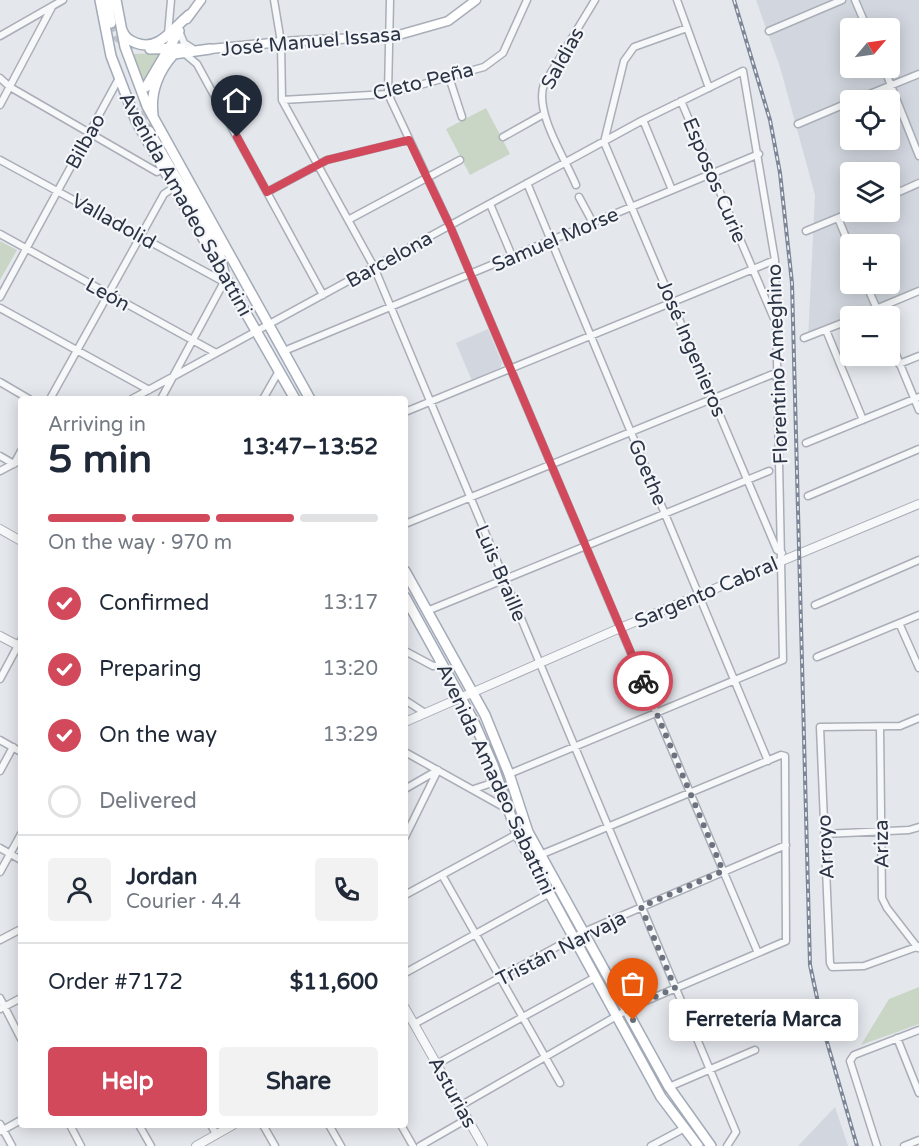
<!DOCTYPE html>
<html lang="en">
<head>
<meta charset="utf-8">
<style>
  body { margin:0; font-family:"Varela Round",sans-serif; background:#f2f2f3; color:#1f2937; height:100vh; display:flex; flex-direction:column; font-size:22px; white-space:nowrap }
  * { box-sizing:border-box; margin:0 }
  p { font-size:20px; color:#747a83 }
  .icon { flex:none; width:33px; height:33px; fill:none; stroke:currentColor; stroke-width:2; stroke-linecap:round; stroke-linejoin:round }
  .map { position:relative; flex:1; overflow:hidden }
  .details { position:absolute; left:18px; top:396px; width:390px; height:732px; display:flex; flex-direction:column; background:#fff; border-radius:6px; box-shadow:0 3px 15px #0003 }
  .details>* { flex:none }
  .needle { width:39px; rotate:61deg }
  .tools { position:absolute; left:840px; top:18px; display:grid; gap:12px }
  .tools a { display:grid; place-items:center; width:60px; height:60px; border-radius:6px; background:#fff; box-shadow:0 3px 15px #0003; font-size:30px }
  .pin { position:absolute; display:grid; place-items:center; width:51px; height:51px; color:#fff; margin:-62px -26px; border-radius:50% 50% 50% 0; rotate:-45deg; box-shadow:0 0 6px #0007 }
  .pin .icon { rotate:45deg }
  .courier { position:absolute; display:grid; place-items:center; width:60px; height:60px; margin:-30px; border:4px solid #d1495b; border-radius:50%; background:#fff; color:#222; box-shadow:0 2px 8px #0007 }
  .bubble { position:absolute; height:42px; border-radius:6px; background:#fff; box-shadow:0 3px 15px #0003; font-size:20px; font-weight:700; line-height:42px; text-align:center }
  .headline em { font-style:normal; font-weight:700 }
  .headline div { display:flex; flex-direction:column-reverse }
  .headline { display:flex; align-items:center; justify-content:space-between; height:102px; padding:0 30px }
  h1 { font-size:39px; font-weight:700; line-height:45px }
  .bar { display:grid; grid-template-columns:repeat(4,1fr); gap:9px 6px; align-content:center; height:72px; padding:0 30px }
  .bar i { height:8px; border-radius:4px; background:#e0e1e3 }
  .bar .current { background:#d1495b }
  .bar p { grid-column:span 4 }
  .line { display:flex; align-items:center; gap:15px; padding:0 30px; border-top:2px solid #e0e1e3 }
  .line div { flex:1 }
  .round { display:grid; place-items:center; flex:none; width:63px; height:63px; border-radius:6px; background:#f2f2f3 }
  ol { padding:0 30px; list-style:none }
  li { display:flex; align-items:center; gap:18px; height:66px }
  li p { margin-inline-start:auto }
  li .icon { padding:6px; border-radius:50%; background:#d1495b; color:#fff; stroke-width:4 }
  li:last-child { color:#747a83 }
  li i { width:33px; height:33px; border:3px solid #e0e1e3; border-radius:50% }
  .primary-button { display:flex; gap:12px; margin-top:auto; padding:12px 30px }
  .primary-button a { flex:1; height:69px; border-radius:6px; background:#d1495b; color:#fff; font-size:24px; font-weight:700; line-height:69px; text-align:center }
  .primary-button a+a { background:#f2f2f3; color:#1f2937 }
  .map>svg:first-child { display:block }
  .built { fill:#d2d6de; fill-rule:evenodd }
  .green { fill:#c9d6c5 }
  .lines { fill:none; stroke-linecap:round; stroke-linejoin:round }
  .primary-tunnel { stroke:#bfc3cb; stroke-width:9; stroke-dasharray:9 4.5; stroke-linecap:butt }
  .minor-casing { stroke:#a9aeb7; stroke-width:9 }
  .tertiary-casing { stroke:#a9aeb7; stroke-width:10 }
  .secondary-casing { stroke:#a9aeb7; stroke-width:11 }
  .primary-casing { stroke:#a3abb8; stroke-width:12 }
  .minor { stroke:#f7f8fa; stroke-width:6 }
  .tertiary { stroke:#f7f8fa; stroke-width:8 }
  .secondary { stroke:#fff; stroke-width:8 }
  .primary { stroke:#fff; stroke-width:9 }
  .rail-casing { stroke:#7d8696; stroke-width:4 }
  .rail { stroke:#f4f6f9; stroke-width:1.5; stroke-dasharray:4.5; stroke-linecap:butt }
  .done { stroke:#6c737f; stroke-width:6; stroke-dasharray:0 10.8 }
  .route { stroke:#d1495b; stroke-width:8 }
  .labels { text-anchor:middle; stroke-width:4.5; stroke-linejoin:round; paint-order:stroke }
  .street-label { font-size:20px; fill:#2b3445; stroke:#f4f6f9 }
</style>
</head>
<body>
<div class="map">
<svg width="919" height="1146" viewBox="0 0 919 1146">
  <rect width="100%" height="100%" fill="#e4e7ec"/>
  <path class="built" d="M756,0H919V295L866,316H850V323L808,340L815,195L780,67ZM850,28H890V68H850ZM850,100H890V140H850ZM850,172H890V212H850ZM850,244H890V284H850Z
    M488,329L502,363L500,368L472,381L456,343Z
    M835,1107L848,1146H798Z"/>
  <path class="green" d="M160,53L143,82L132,54Z
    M486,108L510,154L470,175L446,129Z
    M0,241L17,250L0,280Z
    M919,987V1024L861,1045L889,999Z"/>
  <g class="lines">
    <path class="primary-tunnel" d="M111,23L117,37L133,48
      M143,97L149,131"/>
    <g class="minor-casing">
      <path id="minor" d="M274,0L281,42L282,100L374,267L736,1132L727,1146
        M390,0L388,94L450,226L758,953
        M677,0L709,88
        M855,0L867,28
        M687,28L634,47L624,61L604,142L777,550L782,553
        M179,31L184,43L192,48
        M769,31L842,0
        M168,34L171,0
        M0,36L63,0
        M184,53L197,64L323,295
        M884,68L919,156
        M449,77L462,117
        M0,78L10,87L157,172L162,169
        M282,100L388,94L484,67L503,53L527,0
        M855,100L919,74
        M681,101L775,321
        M0,105L52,7
        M643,120L672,190
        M798,124L850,102
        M503,137L544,114
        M0,160L224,282L228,281
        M527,183L768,761
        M576,185C565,158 534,112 544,84L595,0
        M267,192L327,160L409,140
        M890,196L919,183
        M579,197L593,223
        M490,204L512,256
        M838,218L850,247
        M348,220L460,160
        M806,231L852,212
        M0,234L216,353
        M866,284L880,316
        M0,297L118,80
        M0,308L149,390
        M859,316L919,291
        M826,330L863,420
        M804,338L850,320
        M890,340L919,410
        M284,351L759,154
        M899,364L919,356
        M0,382L29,399
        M50,399L164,194L173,188
        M132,399L643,120L743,71L775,260L783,660L509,774
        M161,399L224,282
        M263,399L279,371
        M405,412L775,260
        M806,443L919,397
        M0,456L14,464L21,451
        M0,471L21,460
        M808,496L919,449
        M405,524L778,372
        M815,605L919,560
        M427,611L769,471
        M899,623L919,668
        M405,651L433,666L443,665
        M817,657L919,615
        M0,679L21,640
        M405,700L425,713
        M919,718L900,726L820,727L830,963L832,967L864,966L919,946
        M880,727L882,898L887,908L918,948
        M0,740L21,752
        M405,752L507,809
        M0,771L13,747
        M405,789L438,770
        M474,789L489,784L493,770
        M824,834L909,830L919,827
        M405,837L438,770
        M0,848L21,860
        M0,872L21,834
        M442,875L560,1083
        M405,895L517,834
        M0,940L21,929
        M405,973L548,894
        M0,998L21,1039
        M0,1009L21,998
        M414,1024L584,932L786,845
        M897,1038L919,1093
        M437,1064L594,978
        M669,1087L755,1050
        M460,1106L634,1006L786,941L785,756L781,755L540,855
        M0,1124L12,1146
        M70,1125L81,1146
        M139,1125L151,1146
        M211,1125L216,1134
        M263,1125L275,1146
        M329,1125L341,1146
        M401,1125L413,1146
        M1,1131L21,1120
        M420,1146L467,1119
        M651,1146L683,1129
        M877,1146L850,1061L854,1055L919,1030
        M904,1146L919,1140"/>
    </g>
    <g class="tertiary-casing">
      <path id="tertiary" d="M0,529L21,541
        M0,636L21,647
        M405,722L620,628L919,504
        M405,1008L483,1146
        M196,1146L233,1125"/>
    </g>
    <g class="secondary-casing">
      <path id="secondary" d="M187,19L201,0
        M210,49L281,42L395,36L448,21L476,0"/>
    </g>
    <g class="primary-casing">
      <path id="primary" d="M100,0L111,56L136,121L295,399
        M107,0L111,23
        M116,0L125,47L147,106L310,399
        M122,30C125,38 129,40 136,43C159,52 173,28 189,15
        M150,49L181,48
        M146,87L179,31
        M153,114C150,92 159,70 174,54L210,49
        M149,131L219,251L224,273
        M405,571L485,715L509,774L528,832L669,1087L711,1146
        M405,597L473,720L493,765L517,834L661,1097L698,1146"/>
    </g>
    <use href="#minor" class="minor"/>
    <use href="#tertiary" class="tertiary"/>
    <use href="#secondary" class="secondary"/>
    <use href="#primary" class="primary"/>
    <g class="rail-casing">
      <path id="rail" d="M734,0L770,120L780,173L792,283L810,965L825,1035L857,1146"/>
    </g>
    <use href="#rail" class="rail"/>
  </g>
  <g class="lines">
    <path class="done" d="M633,1020L627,1010L675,988L641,907L723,871L643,681"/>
    <path class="route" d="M237,137L267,192L327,160L409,140L450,226L643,681"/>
  </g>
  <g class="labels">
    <g class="street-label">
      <text transform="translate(311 41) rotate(-5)" y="7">José Manuel Issasa</text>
      <text transform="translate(562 58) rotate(-61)" y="7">Saldias</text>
      <text transform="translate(423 81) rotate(-14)" y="7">Cleto Peña</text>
      <text transform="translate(85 141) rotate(-61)" y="7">Bilbao</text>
      <text transform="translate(715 180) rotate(67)" y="7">Esposos Curie</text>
      <text transform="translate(186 204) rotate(61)" y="7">Avenida Amadeo Sabattini</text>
      <text transform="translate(114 221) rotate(29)" y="7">Valladolid</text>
      <text transform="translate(555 239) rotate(-23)" y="7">Samuel Morse</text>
      <text transform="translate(389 259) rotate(-29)" y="7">Barcelona</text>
      <text transform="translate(108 294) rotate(29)" y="7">León</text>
      <text transform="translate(692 348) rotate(67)" y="7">José Ingenieros</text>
      <text transform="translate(777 364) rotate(-92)" y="7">Florentino Ameghino</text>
      <text transform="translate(648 472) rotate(67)" y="7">Goethe</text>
      <text transform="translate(501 573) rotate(67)" y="7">Luis Braille</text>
      <text transform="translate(706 592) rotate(-23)" y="7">Sargento Cabral</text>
      <text transform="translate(496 779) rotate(65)" y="7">Avenida Amadeo Sabattini</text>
      <text transform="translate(881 844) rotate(-91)" y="7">Ariza</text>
      <text transform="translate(825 847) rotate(-93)" y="7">Arroyo</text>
      <text transform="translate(561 948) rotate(-27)" y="7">Tristán Narvaja</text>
      <text transform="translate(453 1092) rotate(61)" y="7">Asturias</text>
    </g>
  </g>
</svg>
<div class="tools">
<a><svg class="needle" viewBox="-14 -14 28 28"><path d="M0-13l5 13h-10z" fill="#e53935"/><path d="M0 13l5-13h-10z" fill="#747a83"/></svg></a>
<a><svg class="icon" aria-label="locate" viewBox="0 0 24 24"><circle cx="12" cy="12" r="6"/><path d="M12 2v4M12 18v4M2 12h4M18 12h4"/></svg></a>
<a><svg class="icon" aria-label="layers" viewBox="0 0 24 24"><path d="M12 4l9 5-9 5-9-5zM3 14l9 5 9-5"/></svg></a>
<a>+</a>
<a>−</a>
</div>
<div class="pin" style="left:633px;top:1020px;background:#ea580c"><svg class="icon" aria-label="bag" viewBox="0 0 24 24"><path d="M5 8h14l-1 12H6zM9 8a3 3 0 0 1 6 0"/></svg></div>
<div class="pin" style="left:237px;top:137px;background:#1f2937"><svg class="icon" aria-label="home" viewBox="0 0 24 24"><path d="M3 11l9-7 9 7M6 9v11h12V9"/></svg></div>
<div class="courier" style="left:643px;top:681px"><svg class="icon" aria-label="bike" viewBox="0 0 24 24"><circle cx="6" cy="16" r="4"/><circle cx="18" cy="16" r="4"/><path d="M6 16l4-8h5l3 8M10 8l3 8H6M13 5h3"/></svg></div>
<div class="bubble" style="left:669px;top:999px;width:189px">Ferretería Marca</div>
<section class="details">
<div class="headline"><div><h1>5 min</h1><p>Arriving in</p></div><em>13:47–13:52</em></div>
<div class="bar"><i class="current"></i><i class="current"></i><i class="current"></i><i></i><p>On the way · 970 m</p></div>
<ol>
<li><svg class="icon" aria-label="check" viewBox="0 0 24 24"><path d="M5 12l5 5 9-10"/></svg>Confirmed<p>13:17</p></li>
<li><svg class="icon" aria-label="check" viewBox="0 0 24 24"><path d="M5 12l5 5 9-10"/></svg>Preparing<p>13:20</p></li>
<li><svg class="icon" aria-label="check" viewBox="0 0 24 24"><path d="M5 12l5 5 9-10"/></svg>On the way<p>13:29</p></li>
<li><i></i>Delivered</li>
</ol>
<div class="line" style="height:108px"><a class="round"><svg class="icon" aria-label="person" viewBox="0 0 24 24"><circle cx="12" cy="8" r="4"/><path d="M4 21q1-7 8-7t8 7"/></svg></a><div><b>Jordan</b><p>Courier · 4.4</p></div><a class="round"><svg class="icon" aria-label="phone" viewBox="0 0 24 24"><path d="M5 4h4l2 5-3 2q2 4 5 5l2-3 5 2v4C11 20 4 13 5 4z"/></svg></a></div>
<div class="line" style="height:78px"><div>Order #7172</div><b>$11,600</b></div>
<div class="primary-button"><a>Help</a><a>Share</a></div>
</section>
</div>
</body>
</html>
